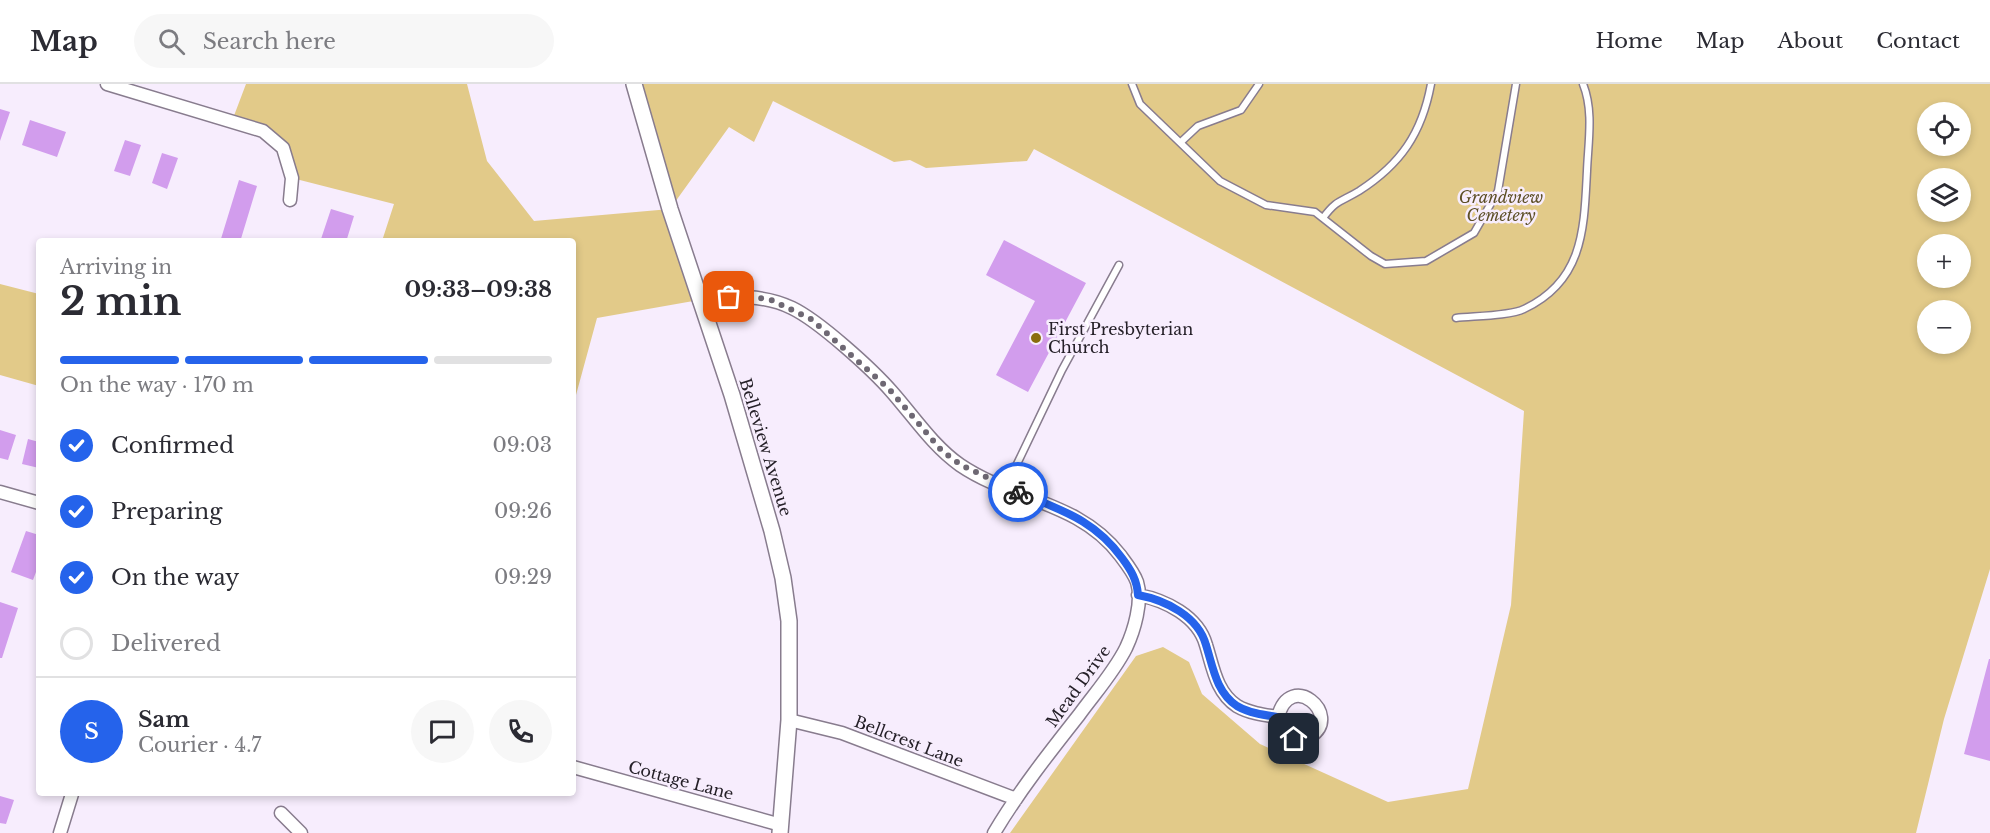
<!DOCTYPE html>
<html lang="en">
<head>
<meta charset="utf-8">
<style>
  body { margin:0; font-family:"Libre Baskerville",serif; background:#f7f7f7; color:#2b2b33; height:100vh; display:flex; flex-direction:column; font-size:22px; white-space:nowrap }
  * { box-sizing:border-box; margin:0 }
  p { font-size:20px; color:#7c7c81 }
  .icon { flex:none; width:33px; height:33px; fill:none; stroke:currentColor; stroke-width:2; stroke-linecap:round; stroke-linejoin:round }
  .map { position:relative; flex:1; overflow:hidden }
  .drawer { position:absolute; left:36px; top:154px; width:540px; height:558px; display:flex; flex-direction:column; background:#fff; border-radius:6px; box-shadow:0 3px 9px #0003 }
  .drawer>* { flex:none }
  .fabs { position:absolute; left:1917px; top:18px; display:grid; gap:12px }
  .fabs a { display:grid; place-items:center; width:54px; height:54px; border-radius:50%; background:#fff; box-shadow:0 3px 9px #0003; font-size:30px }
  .pin { position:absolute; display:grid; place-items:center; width:51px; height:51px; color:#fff; margin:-26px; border-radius:12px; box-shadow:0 3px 9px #0006 }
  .courier { position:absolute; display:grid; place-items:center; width:60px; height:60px; margin:-30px; border:4px solid #2563eb; border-radius:50%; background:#fff; color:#222; box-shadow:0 2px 8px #0007 }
  .overview em { font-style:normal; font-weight:700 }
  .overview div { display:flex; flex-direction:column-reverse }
  .overview { display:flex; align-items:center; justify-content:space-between; height:102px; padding:0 24px }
  h1 { font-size:39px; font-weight:700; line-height:45px }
  .bar { display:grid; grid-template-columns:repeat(4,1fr); gap:9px 6px; align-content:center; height:72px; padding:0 24px }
  .bar i { height:8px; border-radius:4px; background:#e1e1e2 }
  .bar .on { background:#2563eb }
  .bar p { grid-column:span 4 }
  .line { display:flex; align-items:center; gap:15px; padding:0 24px; border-top:2px solid #e1e1e2 }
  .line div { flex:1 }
  .round { display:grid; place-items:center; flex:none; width:63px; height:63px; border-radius:32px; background:#f7f7f7 }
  ol { padding:0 24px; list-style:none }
  li { display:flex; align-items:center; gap:18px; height:66px }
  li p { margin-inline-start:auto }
  li .icon { padding:6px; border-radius:50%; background:#2563eb; color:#fff; stroke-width:4 }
  li:last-child { color:#7c7c81 }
  li i { width:33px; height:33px; border:3px solid #e1e1e2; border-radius:50% }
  header { display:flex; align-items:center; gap:36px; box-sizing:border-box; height:84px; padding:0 30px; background:#fff; border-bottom:2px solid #e1e1e2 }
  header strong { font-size:28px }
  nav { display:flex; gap:33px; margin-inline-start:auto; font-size:21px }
  .search { width:420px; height:54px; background:#f7f7f7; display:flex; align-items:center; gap:15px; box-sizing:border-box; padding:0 21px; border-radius:33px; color:#7c7c81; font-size:22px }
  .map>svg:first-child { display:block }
  .green { fill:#e2ca89; fill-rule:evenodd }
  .building { fill:#d29ded }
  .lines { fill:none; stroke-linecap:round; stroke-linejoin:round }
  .service-casing { stroke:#887c8e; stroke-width:9 }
  .minor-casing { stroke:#887c8e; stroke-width:15 }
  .tertiary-casing { stroke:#887c8e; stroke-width:18 }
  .service { stroke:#fff; stroke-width:6 }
  .minor { stroke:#fff; stroke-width:12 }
  .tertiary { stroke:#fff; stroke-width:15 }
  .done { stroke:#6e6873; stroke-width:6; stroke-dasharray:0 10.8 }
  .route { stroke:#2563eb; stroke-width:8 }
  .poi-dot { fill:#896d0d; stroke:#f7edfd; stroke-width:2 }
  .labels { text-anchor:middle; stroke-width:5; stroke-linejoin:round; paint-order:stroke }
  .park-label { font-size:16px; font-style:italic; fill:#5d4f26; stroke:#f7edfd }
  .poi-label { font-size:16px; fill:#252028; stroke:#f7edfd; text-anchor:start }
  .street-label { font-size:16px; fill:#252028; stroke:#f7edfd }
</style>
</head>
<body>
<header>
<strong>Map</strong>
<div class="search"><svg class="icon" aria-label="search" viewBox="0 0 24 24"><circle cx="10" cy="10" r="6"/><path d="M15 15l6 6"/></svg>Search here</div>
<nav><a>Home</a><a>Map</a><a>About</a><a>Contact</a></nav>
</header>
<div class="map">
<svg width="1990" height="749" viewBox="0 0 1990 749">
  <rect width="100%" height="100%" fill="#f7edfd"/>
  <path class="green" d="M246,0H467L487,77L534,137L670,125L634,0H1990V485L1944,635L1916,749H1010L1136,572L1163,563L1189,578L1202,610L1260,660L1388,718L1468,705L1511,521L1524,327L1034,65L1027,77L926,84L910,76L894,78L773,17L754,58L729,43L670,125L699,216L597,234L573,322V158L382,157L394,120L292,94L283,64L232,37ZM1928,28H1960V62H1928ZM1928,94H1960V128H1928ZM1928,160H1960V194H1928ZM1928,226H1960V260H1928Z
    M0,200L39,210V302L0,291Z"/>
  <path class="building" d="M0,25L10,28L0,57Z
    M30,36L66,48L57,73L22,61Z
    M125,56L141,61L130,92L114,87Z
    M162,69L178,74L167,105L152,99Z
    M239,96L257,102L240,158H220Z
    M331,125L354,132L346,158H320Z
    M1004,156L1086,199L1028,308L996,291L1035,217L986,191Z
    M0,346L16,351L8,376L0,374Z
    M28,355L39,358V384L22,380Z
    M26,447L39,451V480L33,496L11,488Z
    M0,518L18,524L2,574H0Z
    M1989,575H1990V677L1964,670Z
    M0,712L14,716L6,740L0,739Z"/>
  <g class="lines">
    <g class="service-casing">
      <path id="service" d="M1132,0L1140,20L1220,97L1266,121L1315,128L1371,172L1385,180L1426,177L1474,149L1498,107L1516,0
        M1182,57L1198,42L1241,26L1259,0
        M1323,134C1337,115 1341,118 1359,107C1401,80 1422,49 1431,0
        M1456,234C1473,232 1510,232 1524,225C1584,197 1584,144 1587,87C1588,59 1594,27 1583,0
        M1006,403L1062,286L1119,181"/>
    </g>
    <g class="minor-casing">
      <path id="minor" d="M107,0L263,47L283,64L292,94L290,116
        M699,216C731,213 761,209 792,224C819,237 872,285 892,308C914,333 933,362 960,381C1013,417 1079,417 1120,471C1126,479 1134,489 1137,498C1143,517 1134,547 1126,564C1114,588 1095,609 1079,631C1049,669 1019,707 994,749
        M0,408L39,419
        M1138,511C1165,516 1198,532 1206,561C1213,583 1216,608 1237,622C1249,629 1264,631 1278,633C1281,649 1295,662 1311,652C1343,631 1290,585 1278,633
        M789,636L842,649L1016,715
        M573,683L781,741
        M281,729L301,749
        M60,749L72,710"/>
    </g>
    <g class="tertiary-casing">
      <path id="tertiary" d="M634,0L670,125L732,311L772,447L783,494L789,537V636L780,749"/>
    </g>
    <use href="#service" class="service"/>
    <use href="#minor" class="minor"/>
    <use href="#tertiary" class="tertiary"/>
  </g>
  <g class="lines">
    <path class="done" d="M729,213L748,212L771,216L811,235L890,306L942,367L961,381L1018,408"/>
    <path class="route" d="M1018,408C1060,426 1094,435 1122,474C1131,486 1137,496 1138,511C1165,516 1198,532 1206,561C1213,583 1216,608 1237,622C1249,629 1264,631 1278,633L1286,650L1294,655"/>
  </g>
  <circle class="poi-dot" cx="1036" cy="254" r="6"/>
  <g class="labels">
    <g class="park-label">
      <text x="1501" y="119">Grandview<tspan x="1501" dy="18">Cemetery</tspan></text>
    </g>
    <g class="poi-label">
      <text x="1048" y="251">First Presbyterian<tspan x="1048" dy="18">Church</tspan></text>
    </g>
    <g class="street-label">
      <text transform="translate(766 363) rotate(73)" y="6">Belleview Avenue</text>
      <text transform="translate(1078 602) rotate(-54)" y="6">Mead Drive</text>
      <text transform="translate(909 657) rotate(21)" y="6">Bellcrest Lane</text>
      <text transform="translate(681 696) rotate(15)" y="6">Cottage Lane</text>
    </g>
  </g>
</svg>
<div class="fabs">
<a><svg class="icon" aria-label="locate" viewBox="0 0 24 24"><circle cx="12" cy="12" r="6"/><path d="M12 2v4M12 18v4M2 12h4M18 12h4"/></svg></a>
<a><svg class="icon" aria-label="layers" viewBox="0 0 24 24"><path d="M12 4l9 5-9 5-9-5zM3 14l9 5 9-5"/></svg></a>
<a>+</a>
<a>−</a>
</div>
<div class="pin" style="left:729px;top:213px;background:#ea580c"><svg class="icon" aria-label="bag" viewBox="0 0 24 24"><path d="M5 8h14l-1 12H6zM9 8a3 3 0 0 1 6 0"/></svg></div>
<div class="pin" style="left:1294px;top:655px;background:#1f2937"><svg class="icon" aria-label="home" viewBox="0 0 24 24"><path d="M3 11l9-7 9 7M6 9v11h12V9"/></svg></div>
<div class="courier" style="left:1018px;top:408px"><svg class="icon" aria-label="bike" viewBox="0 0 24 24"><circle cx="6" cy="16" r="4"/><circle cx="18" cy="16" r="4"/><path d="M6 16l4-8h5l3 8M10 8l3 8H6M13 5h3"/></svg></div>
<section class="drawer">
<div class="overview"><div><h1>2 min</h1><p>Arriving in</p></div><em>09:33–09:38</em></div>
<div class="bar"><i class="on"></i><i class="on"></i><i class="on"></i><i></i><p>On the way · 170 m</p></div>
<ol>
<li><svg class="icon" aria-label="check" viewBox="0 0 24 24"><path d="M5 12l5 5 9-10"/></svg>Confirmed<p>09:03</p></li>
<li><svg class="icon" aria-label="check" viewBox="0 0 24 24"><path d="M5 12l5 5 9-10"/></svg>Preparing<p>09:26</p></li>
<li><svg class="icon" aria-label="check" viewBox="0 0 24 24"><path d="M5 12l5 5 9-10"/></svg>On the way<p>09:29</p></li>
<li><i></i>Delivered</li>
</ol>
<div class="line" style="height:108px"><b class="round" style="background:#2563eb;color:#fff">S</b><div><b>Sam</b><p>Courier · 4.7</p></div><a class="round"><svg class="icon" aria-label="chat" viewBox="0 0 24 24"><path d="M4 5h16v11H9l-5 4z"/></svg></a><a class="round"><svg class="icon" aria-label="phone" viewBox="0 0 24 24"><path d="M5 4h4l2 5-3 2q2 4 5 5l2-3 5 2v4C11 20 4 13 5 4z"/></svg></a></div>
</section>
</div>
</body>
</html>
